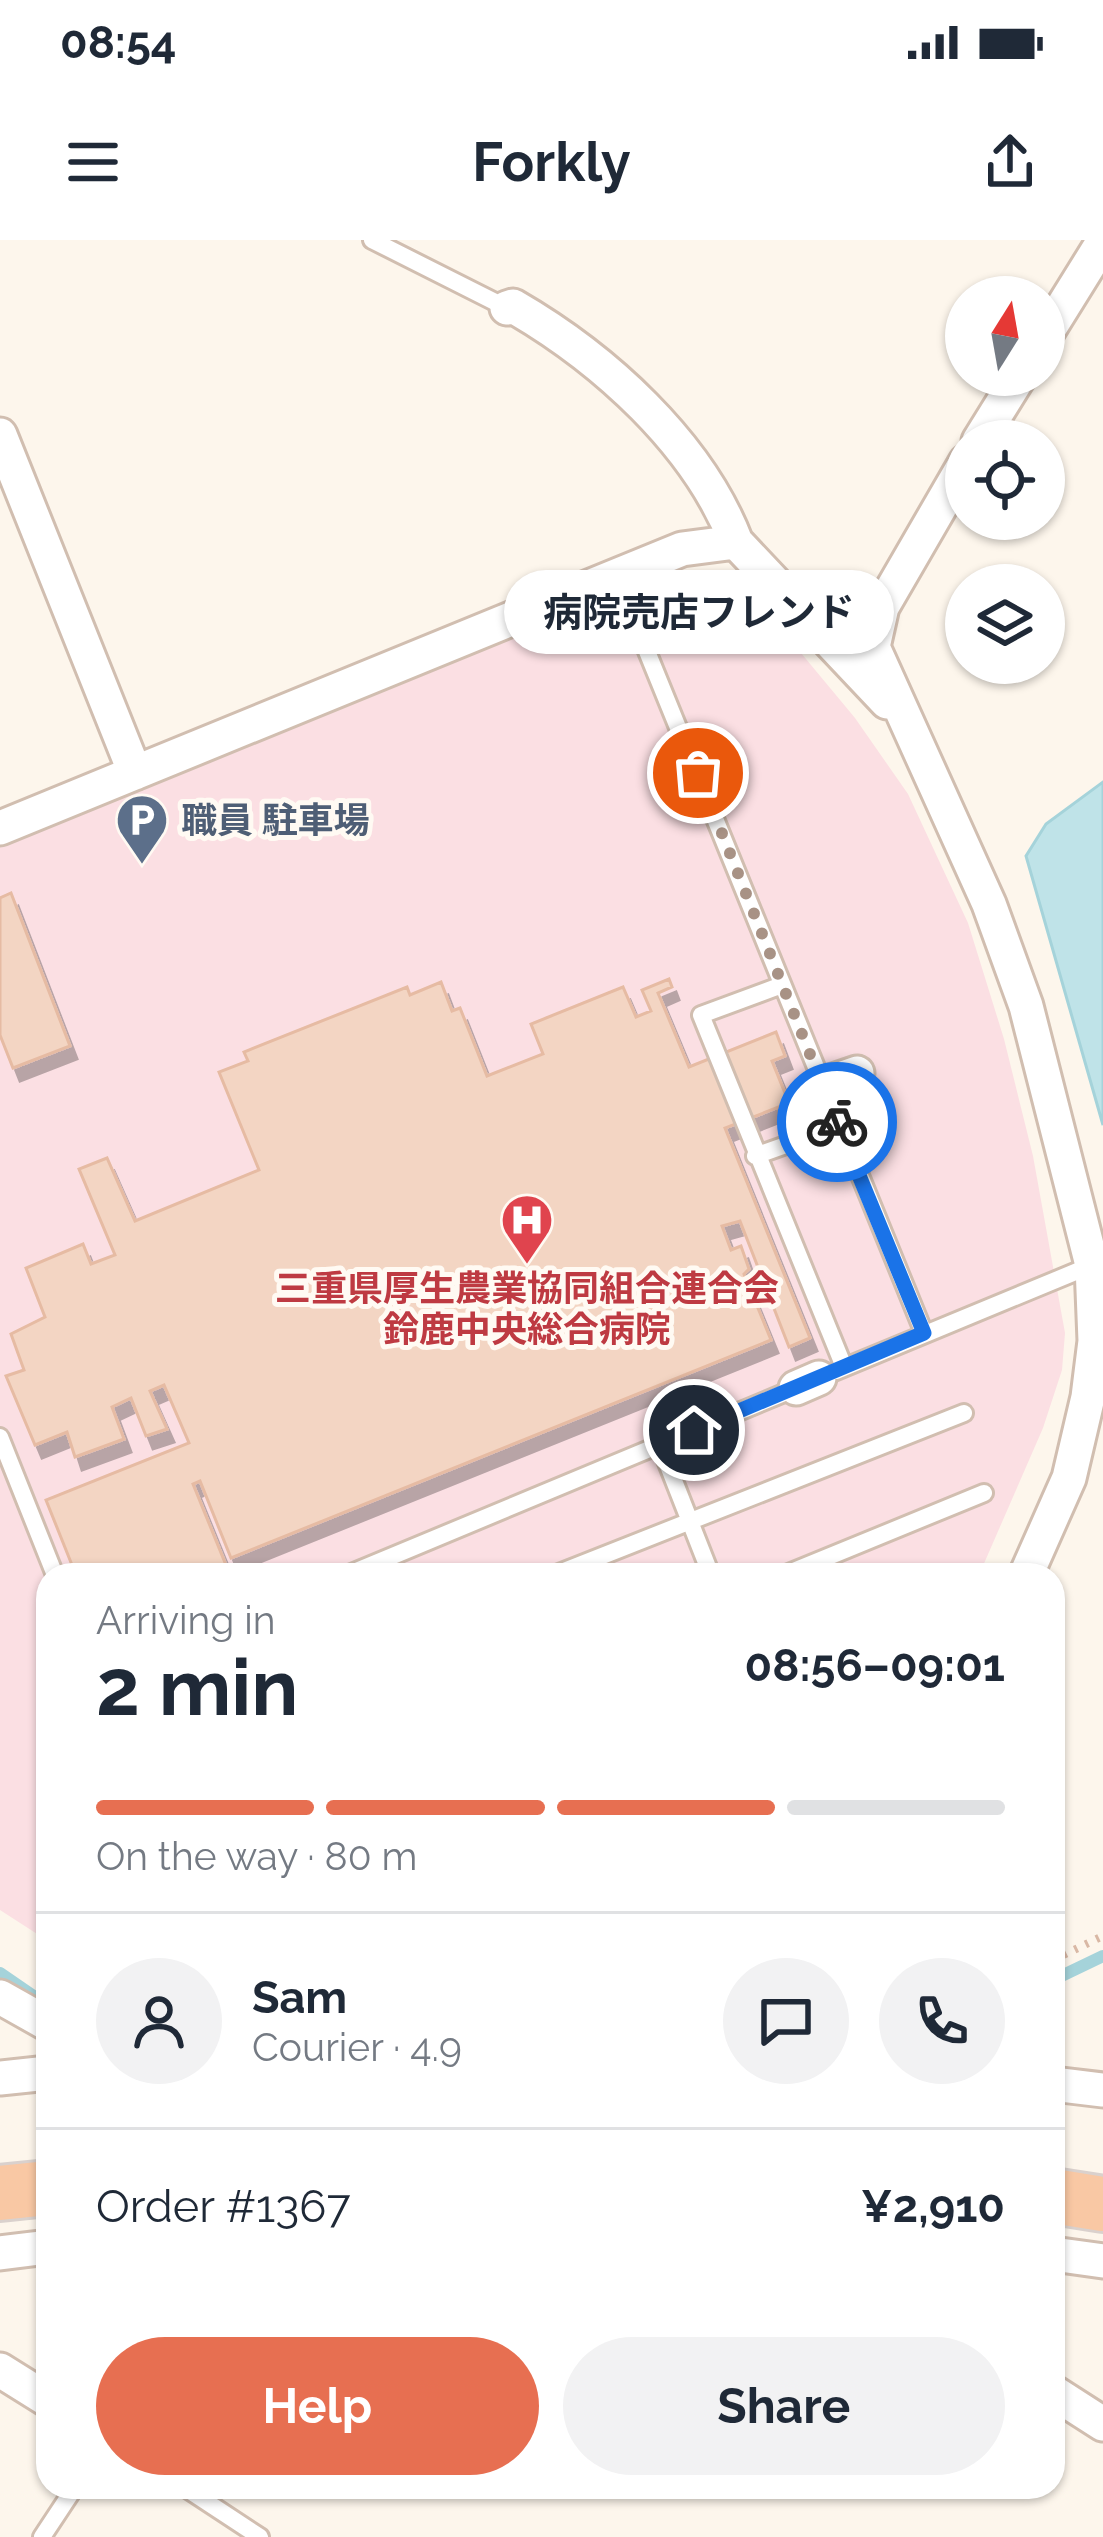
<!DOCTYPE html>
<html lang="en">
<head>
<meta charset="utf-8">
<style>
  body { margin:0; font-family:Raleway,"Noto Sans JP",sans-serif; background:#f2f2f3; color:#1f2937; height:100vh; display:flex; flex-direction:column; font-size:45px; white-space:nowrap }
  * { box-sizing:border-box; margin:0 }
  p { font-size:39px; color:#747a83 }
  .icon { flex:none; width:66px; height:66px; fill:none; stroke:currentColor; stroke-width:2; stroke-linecap:round; stroke-linejoin:round }
  .map { position:relative; flex:1; overflow:hidden }
  .panel { position:absolute; left:36px; top:1323px; width:1029px; height:936px; display:flex; flex-direction:column; background:#fff; border-radius:36px; box-shadow:0 3px 9px #0004 }
  .panel>* { flex:none }
  .needle { width:78px; rotate:11deg }
  .buttons { position:absolute; left:945px; top:36px; display:grid; gap:24px }
  .buttons a { display:grid; place-items:center; width:120px; height:120px; border-radius:50%; background:#fff; box-shadow:0 3px 9px #0004; font-size:60px }
  .pin { position:absolute; display:grid; place-items:center; width:102px; height:102px; color:#fff; margin:-51px; border:6px solid #fff; border-radius:50%; box-shadow:0 3px 12px #0007 }
  .courier { position:absolute; display:grid; place-items:center; width:120px; height:120px; margin:-60px; border:9px solid #1a73e8; border-radius:50%; background:#fff; color:#222; box-shadow:0 3px 15px #0007 }
  .bubble { position:absolute; height:84px; border-radius:42px; background:#fff; box-shadow:0 3px 9px #0004; font-size:39px; font-weight:700; line-height:84px; text-align:center }
  .head em { font-style:normal; font-weight:700 }
  .head div { display:flex; flex-direction:column-reverse }
  .head { display:flex; align-items:center; justify-content:space-between; height:204px; padding:0 60px }
  h1 { font-size:78px; font-weight:700; line-height:90px }
  .bar { display:grid; grid-template-columns:repeat(4,1fr); gap:18px 12px; align-content:center; height:144px; padding:0 60px }
  .bar i { height:15px; border-radius:9px; background:#e0e1e3 }
  .bar .on { background:#e76f51 }
  .bar p { grid-column:span 4 }
  .line { display:flex; align-items:center; gap:30px; padding:0 60px; border-top:3px solid #e0e1e3 }
  .line div { flex:1 }
  .round { display:grid; place-items:center; flex:none; width:126px; height:126px; border-radius:63px; background:#f2f2f3 }
  .cta { display:flex; gap:24px; margin-top:auto; padding:24px 60px }
  .cta a { flex:1; height:138px; border-radius:72px; background:#e76f51; color:#fff; font-size:48px; font-weight:700; line-height:138px; text-align:center }
  .cta a+a { background:#f2f2f3; color:#1f2937 }
  .status { display:flex; justify-content:space-between; align-items:center; height:84px; padding:0 60px; background:#fff; direction:ltr }
  .status svg { height:33px; fill:currentColor }
  header { display:flex; justify-content:space-between; align-items:center; height:156px; padding:0 60px; background:#fff; font-size:54px; font-weight:700 }
  .map>svg:first-child { display:block }
  .medical { fill:#fbdfe3 }
  .water { fill:#bfe3e8; stroke:#a5d3da; stroke-width:3 }
  .lines { fill:none; stroke-linecap:round; stroke-linejoin:round }
  .stream { stroke:#a5d3da; stroke-width:12 }
  .building { fill:#f3d5c3; stroke:#e6bba3; stroke-width:3; filter:url(#shadow) }
  .service-casing { stroke:#d1beb0; stroke-width:22 }
  .minor-casing { stroke:#d1beb0; stroke-width:39 }
  .trunk-casing { stroke:#dad1cd; stroke-width:60 }
  .path { stroke:#d9b8a5; stroke-width:8; stroke-dasharray:3 9; stroke-linecap:butt }
  .service { stroke:#fff; stroke-width:16 }
  .minor { stroke:#fff; stroke-width:33 }
  .trunk { stroke:#f9c8a4; stroke-width:54 }
  .done { stroke:#a89285; stroke-width:12; stroke-dasharray:0 21.6 }
  .route { stroke:#1a73e8; stroke-width:15 }
  .labels { text-anchor:middle; stroke-width:10; stroke-linejoin:round; paint-order:stroke }
  .service-label { font-size:36px; font-weight:bold; fill:#4e5e75; stroke:#fffaf3; text-anchor:start }
  .health-label { font-size:36px; font-weight:bold; fill:#be3a42; stroke:#fffaf3 }
</style>
</head>
<body>
<div class="status"><b>08:54</b><svg viewBox="0 0 49 12"><path d="M0 12V9h3v3zM5 12V6h3v6zM10 12V3h3v9zM15 12V0h3v12zM26 1h20v11H26zM47 4h2v5h-2z"/></svg></div>
<header><svg class="icon" aria-label="menu" viewBox="0 0 24 24"><path d="M4 6h16M4 12h16M4 18h16"/></svg>Forkly<svg class="icon" aria-label="share" viewBox="0 0 24 24"><path d="M12 15V3M7 8l5-5 5 5M5 13v7h14v-7"/></svg></header>
<div class="map">
<svg width="1103" height="2297" viewBox="0 0 1103 2297">
  <defs>
    <filter id="shadow"><feDropShadow dx="7" dy="13" stdDeviation="0" flood-color="#0004"/></filter>
  </defs>
  <rect width="100%" height="100%" fill="#fdf6ec"/>
  <path class="medical" d="M714,333L743,348L767,372L855,478L908,554L968,683L1004,799L1033,916L1065,1093L1062,1130L1043,1188L979,1335H48V1701L0,1670V605L598,363L680,335Z"/>
  <path class="water" d="M1103,542V885L1026,616L1046,584Z"/>
  <g class="lines">
    <path class="stream" d="M0,1733L48,1766
      M1053,1740L1103,1716"/>
  </g>
  <path class="building" d="M11,653L70,806L13,828L0,795V658Z
    M669,739L672,747L658,753L689,827L776,792L785,816L772,821L789,863L725,888L810,1098L789,1107L740,981L722,986L731,1010L741,1006L749,1029L744,1034L771,1100L231,1318L200,1241L193,1244L230,1335H76L46,1260L189,1203L164,1145L150,1151L167,1189L146,1196L131,1158L112,1167L124,1199L75,1217L67,1192L35,1205L6,1136L24,1130L11,1094L45,1077L26,1028L83,1004L91,1024L115,1015L79,929L107,918L135,981L259,930L219,832L248,821L244,812L407,747L410,755L441,742L452,771L460,768L487,836L543,814L531,784L623,747L636,777L651,771L642,750Z"/>
  <g class="lines">
    <g class="service-casing">
      <path id="service" d="M372,0L507,68
        M616,335L924,1093
        M782,745L701,775L844,1127
        M755,916L839,886
        M836,1131L1092,1025
        M0,1197L55,1335
        M660,1205L711,1335
        M347,1335L796,1148
        M554,1335L964,1173
        M784,1335L984,1253
        M184,2247L260,2297
        M42,2297L75,2247"/>
    </g>
    <g class="minor-casing">
      <path id="minor" d="M507,68L513,66C603,118 698,203 736,302
        M1044,97L1103,2
        M0,195L135,533
        M979,201L1020,135
        M966,222L882,367L873,407L989,664L1026,766L1092,1025L1095,1101L1088,1157L1069,1238L1026,1335
        M0,588L682,309L736,302L887,462
        M822,845L857,833
        M796,1148L819,1138
        M0,1757L48,1784
        M0,1838L48,1833
        M1053,1844L1103,1850
        M0,2013L48,2007
        M1053,2014L1103,2021
        M0,2130L48,2160
        M1053,2152L1103,2184"/>
    </g>
    <g class="trunk-casing">
      <path id="trunk" d="M0,1953L48,1948
        M1053,1956L1103,1964"/>
    </g>
    <path class="path" d="M1053,1720L1103,1696"/>
    <use href="#service" class="service"/>
    <use href="#minor" class="minor"/>
    <use href="#trunk" class="trunk"/>
  </g>
  <g class="lines">
    <path class="done" d="M698,533L837,882"/>
    <path class="route" d="M694,1190L924,1093L837,882"/>
  </g>
  <defs>
    <g id="parking-pin" transform="scale(2.7)"><path d="M0 17L-7.5 6A9.5 9.5 0 1 1 7.5 6Z" fill="#5c6f8a" stroke="#fffaf3"/><path d="M-3.5-5.5H1a3.5 3.5 0 0 1 0 7H-1V5.5H-3.5ZM-1-3.4V-.6H.8a1.4 1.4 0 0 0 0-2.8Z" fill="#fff"/></g>
    <g id="hospital-pin" transform="scale(2.7)"><path d="M0 17L-7.5 6A9.5 9.5 0 1 1 7.5 6Z" fill="#e0444e" stroke="#fffaf3"/><path d="M-5-5h3v3.5h4V-5h3V5h-3V1.5h-4V5h-3Z" fill="#fff"/></g>
  </defs>
  <g fill-rule="evenodd">
    <use href="#parking-pin" x="142" y="580"/>
    <use href="#hospital-pin" x="527" y="980"/>
  </g>
  <g class="labels">
    <g class="service-label">
      <text x="181" y="593">職員 駐車場</text>
    </g>
    <g class="health-label">
      <text x="527" y="1061">三重県厚生農業協同組合連合会<tspan x="527" dy="41">鈴鹿中央総合病院</tspan></text>
    </g>
  </g>
</svg>
<div class="buttons">
<a><svg class="needle" viewBox="-14 -14 28 28"><path d="M0-13l5 13h-10z" fill="#e53935"/><path d="M0 13l5-13h-10z" fill="#747a83"/></svg></a>
<a><svg class="icon" aria-label="locate" viewBox="0 0 24 24"><circle cx="12" cy="12" r="6"/><path d="M12 2v4M12 18v4M2 12h4M18 12h4"/></svg></a>
<a><svg class="icon" aria-label="layers" viewBox="0 0 24 24"><path d="M12 4l9 5-9 5-9-5zM3 14l9 5 9-5"/></svg></a>
</div>
<div class="pin" style="left:698px;top:533px;background:#ea580c"><svg class="icon" aria-label="bag" viewBox="0 0 24 24"><path d="M5 8h14l-1 12H6zM9 8a3 3 0 0 1 6 0"/></svg></div>
<div class="pin" style="left:694px;top:1190px;background:#1f2937"><svg class="icon" aria-label="home" viewBox="0 0 24 24"><path d="M3 11l9-7 9 7M6 9v11h12V9"/></svg></div>
<div class="courier" style="left:837px;top:882px"><svg class="icon" aria-label="bike" viewBox="0 0 24 24"><circle cx="6" cy="16" r="4"/><circle cx="18" cy="16" r="4"/><path d="M6 16l4-8h5l3 8M10 8l3 8H6M13 5h3"/></svg></div>
<div class="bubble" style="left:504px;top:330px;width:390px">病院売店フレンド</div>
<section class="panel">
<div class="head"><div><h1>2 min</h1><p>Arriving in</p></div><em>08:56–09:01</em></div>
<div class="bar"><i class="on"></i><i class="on"></i><i class="on"></i><i></i><p>On the way · 80 m</p></div>
<div class="line" style="height:216px"><a class="round"><svg class="icon" aria-label="person" viewBox="0 0 24 24"><circle cx="12" cy="8" r="4"/><path d="M4 21q1-7 8-7t8 7"/></svg></a><div><b>Sam</b><p>Courier · 4.9</p></div><a class="round"><svg class="icon" aria-label="chat" viewBox="0 0 24 24"><path d="M4 5h16v11H9l-5 4z"/></svg></a><a class="round"><svg class="icon" aria-label="phone" viewBox="0 0 24 24"><path d="M5 4h4l2 5-3 2q2 4 5 5l2-3 5 2v4C11 20 4 13 5 4z"/></svg></a></div>
<div class="line" style="height:156px"><div>Order #1367</div><b>¥2,910</b></div>
<div class="cta"><a>Help</a><a>Share</a></div>
</section>
</div>
</body>
</html>
